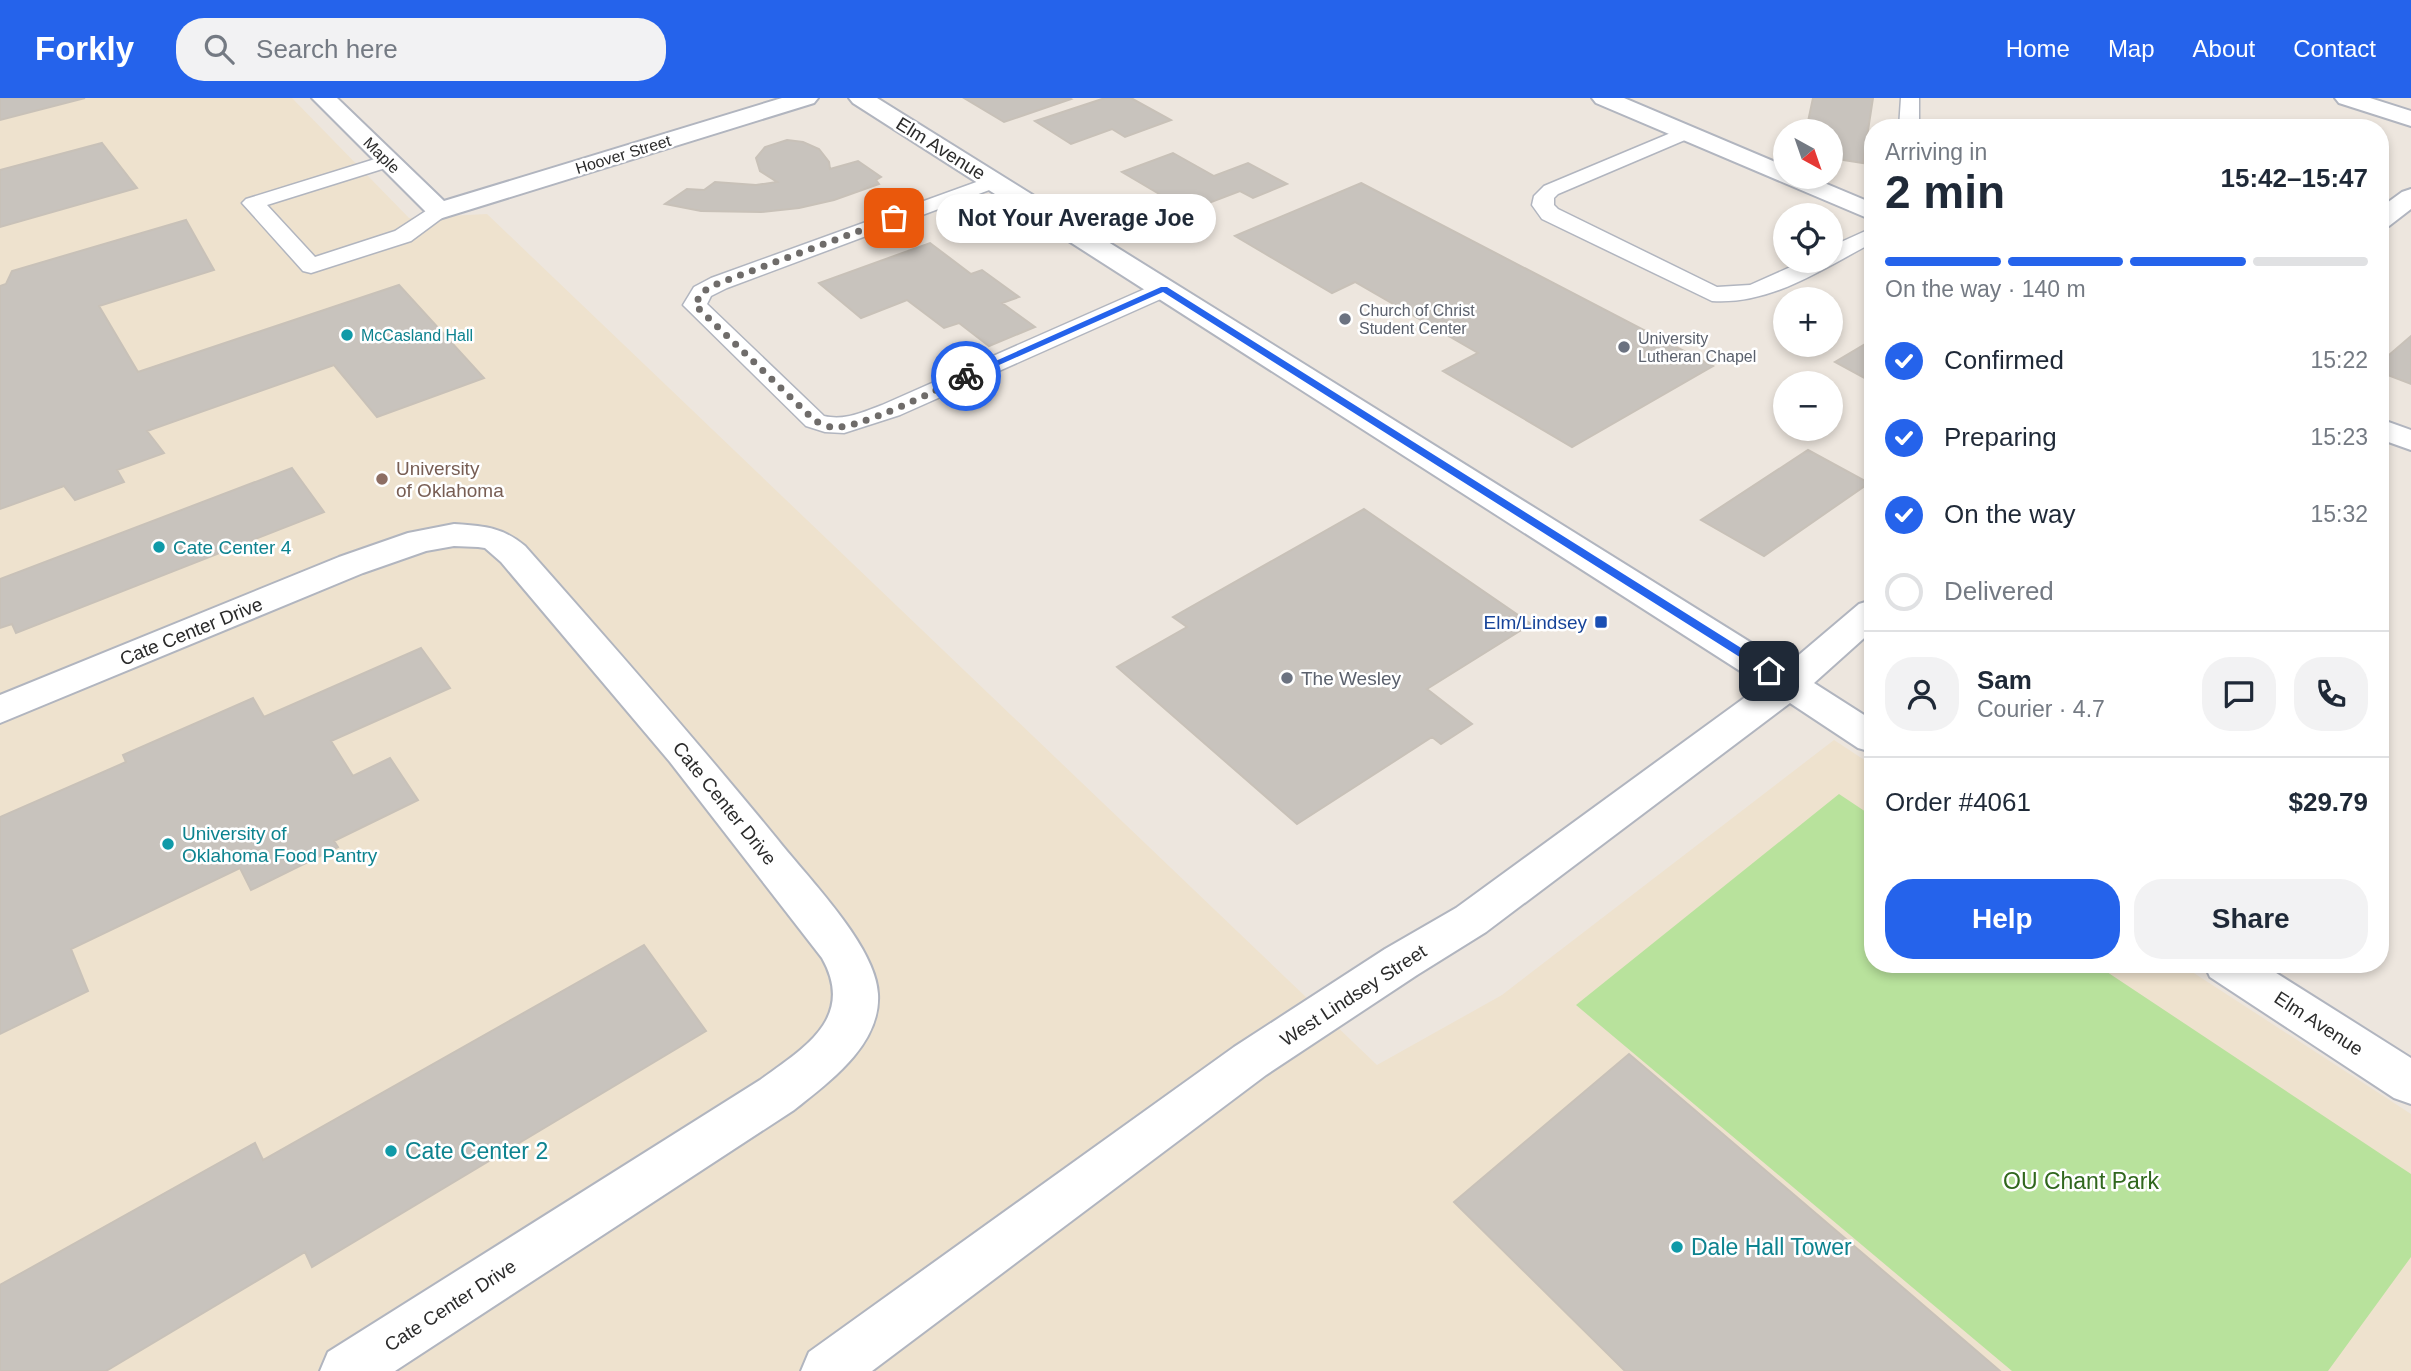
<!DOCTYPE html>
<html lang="en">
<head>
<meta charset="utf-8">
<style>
  body { margin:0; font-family:Arial,sans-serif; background:#f2f2f3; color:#1f2937; height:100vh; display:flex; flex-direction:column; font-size:26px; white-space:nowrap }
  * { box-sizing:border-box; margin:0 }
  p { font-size:23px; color:#747a83 }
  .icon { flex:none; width:38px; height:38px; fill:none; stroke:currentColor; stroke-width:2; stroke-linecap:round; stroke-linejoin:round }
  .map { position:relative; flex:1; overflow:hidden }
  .panel { position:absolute; left:1864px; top:21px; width:525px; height:854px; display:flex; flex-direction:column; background:#fff; border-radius:28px; box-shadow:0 4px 10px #0003 }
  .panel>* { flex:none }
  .needle { width:46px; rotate:140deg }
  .fabs { position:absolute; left:1773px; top:21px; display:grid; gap:14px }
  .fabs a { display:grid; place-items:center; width:70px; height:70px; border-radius:50%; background:#fff; box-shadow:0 4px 10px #0003; font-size:35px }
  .pin { position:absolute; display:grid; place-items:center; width:60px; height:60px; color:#fff; margin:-30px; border-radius:14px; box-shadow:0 4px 10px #0006 }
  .courier { position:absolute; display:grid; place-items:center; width:70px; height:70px; margin:-35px; border:5px solid #2563eb; border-radius:50%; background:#fff; color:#222; box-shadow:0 2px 9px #0007 }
  .bubble { position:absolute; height:49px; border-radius:24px; background:#fff; box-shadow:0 4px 10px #0003; font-size:23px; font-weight:700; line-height:49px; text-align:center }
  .overview em { font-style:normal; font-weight:700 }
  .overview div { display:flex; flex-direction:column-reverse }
  .overview { display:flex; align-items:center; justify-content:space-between; height:119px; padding:0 21px }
  h1 { font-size:46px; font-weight:700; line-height:52px }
  .bar { display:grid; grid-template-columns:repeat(4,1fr); gap:10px 7px; align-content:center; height:84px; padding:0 21px }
  .bar i { height:9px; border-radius:5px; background:#e0e1e3 }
  .bar .current { background:#2563eb }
  .bar p { grid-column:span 4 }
  .line { display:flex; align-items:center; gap:18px; padding:0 21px; border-top:2px solid #e0e1e3 }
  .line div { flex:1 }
  .round { display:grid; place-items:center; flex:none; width:74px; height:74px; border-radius:28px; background:#f2f2f3 }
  ol { padding:0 21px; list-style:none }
  li { display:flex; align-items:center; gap:21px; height:77px }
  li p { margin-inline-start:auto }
  li .icon { padding:7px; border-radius:50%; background:#2563eb; color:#fff; stroke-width:4 }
  li:last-child { color:#747a83 }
  li i { width:38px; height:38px; border:4px solid #e0e1e3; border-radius:50% }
  .primary-button { display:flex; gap:14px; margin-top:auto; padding:14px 21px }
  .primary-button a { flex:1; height:80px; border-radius:28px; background:#2563eb; color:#fff; font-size:28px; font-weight:700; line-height:80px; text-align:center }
  .primary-button a+a { background:#f2f2f3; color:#1f2937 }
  header { display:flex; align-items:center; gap:42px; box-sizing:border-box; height:98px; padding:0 35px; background:#2563eb; color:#fff }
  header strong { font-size:33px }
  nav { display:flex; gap:38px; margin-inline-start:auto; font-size:24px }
  .search { width:490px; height:63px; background:#f2f2f3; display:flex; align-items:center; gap:18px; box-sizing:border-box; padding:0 24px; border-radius:28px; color:#747a83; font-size:26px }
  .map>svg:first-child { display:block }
  .education { fill:#eee2ce }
  .green { fill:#b8e29c }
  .building { fill:#c8c3bd; stroke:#c8c1b8; stroke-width:2 }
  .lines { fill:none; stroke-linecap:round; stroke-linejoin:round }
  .lane-casing { stroke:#b1b5bf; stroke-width:3 }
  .street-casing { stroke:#b1b5bf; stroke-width:4 }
  .secondary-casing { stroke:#b1b5bf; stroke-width:4 }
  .lane { fill:#fff; fill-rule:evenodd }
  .street { fill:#fff; fill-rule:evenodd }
  .secondary { fill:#fff; fill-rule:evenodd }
  .route { fill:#2563eb }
  .done { stroke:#6f6c6a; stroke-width:7; stroke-dasharray:0 12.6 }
  .worship-dot { fill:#6b7280; stroke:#fff; stroke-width:2.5 }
  .culture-dot { fill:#0f9aa8; stroke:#fff; stroke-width:2.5 }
  .education-dot { fill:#8d6e63; stroke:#fff; stroke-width:2.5 }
  .transit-dot { fill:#1a4fb4; stroke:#fff; stroke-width:2.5 }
  .labels { text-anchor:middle; stroke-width:5; stroke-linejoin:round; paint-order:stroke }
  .far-street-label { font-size:16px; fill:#2b2b2b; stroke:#fff }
  .far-worship-label { font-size:16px; fill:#5b616d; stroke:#fff; text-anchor:start }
  .far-culture-label { font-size:16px; fill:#0d838f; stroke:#fff; text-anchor:start }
  .street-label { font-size:19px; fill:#2b2b2b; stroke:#fff }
  .education-label { font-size:19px; fill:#785e54; stroke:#fff; text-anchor:start }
  .culture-label { font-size:19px; fill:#0d838f; stroke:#fff; text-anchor:start }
  .transit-label { font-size:19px; fill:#164399; stroke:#fff; text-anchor:end }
  .worship-label { font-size:19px; fill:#5b616d; stroke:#fff; text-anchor:start }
  .near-culture-label { font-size:23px; fill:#0d838f; stroke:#fff; text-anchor:start }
  .near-park-label { font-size:23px; fill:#30671d; stroke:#fff }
</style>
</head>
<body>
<header>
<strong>Forkly</strong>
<div class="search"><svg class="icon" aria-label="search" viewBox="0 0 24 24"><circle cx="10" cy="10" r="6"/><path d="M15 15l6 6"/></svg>Search here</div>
<nav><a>Home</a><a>Map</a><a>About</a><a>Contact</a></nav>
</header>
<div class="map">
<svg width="2411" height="1273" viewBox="0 0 2411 1273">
  <rect width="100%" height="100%" fill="#ede6de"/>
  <path class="education" d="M0,0H292L409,120L487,116L1377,967L1502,897L1834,642L1872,667V866H2180L2411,1016V1273H0Z"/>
  <path class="green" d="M1839,696L1872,718V866H2095L2411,1076V1159L2328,1273H2012L1576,907Z"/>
  <path class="building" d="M0,0H85L0,22Z
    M964,0H1069L1071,1L1004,24Z
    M1105,0H1131L1171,22L1125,39L1112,31L1071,46L1035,23Z
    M1813,0H1873L1863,65L1830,60V33H1806Z
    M787,42L803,44L819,51L829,64L830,71L858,63L881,79L876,82L879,86L834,102L799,110L761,114L701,113L665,106L687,91L704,92L715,84L756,87L777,84L760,73L756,60L765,49Z
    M102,45L137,90L0,129V72Z
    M1173,55L1214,78L1248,65L1287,86L1253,100L1240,93L1188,113L1122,74Z
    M1361,85L1713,268L1572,349L1443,273L1478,255L1355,184L1332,195L1235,138Z
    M186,122L214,172L99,208L138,274L399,187L484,280L377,319L334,267L147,333L164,355L117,372L124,384L75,402L64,388L0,411V188L6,186L12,173Z
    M930,145L971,176L982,172L1019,199L1002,205L1035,229L989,248L959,225L944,230L907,202L861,220L819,185Z
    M2411,238V286L2380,274V254L2389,257Z
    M1872,242V284L1835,264Z
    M1808,352L1869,385L1764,458L1701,422Z
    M292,370L324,414L16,535L12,526L0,530V481Z
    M1364,411L1531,526L1427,591L1472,626L1441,646L1432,639L1297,726L1117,569L1187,529L1173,519Z
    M421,550L450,590L331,643L353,678L390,660L418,702L334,743L338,749L251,792L240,770L71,851L88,893L0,936V719L126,664L123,657L253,600L264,619Z
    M644,847L706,933L312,1169L305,1154L106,1273H0V1187L255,1045L263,1062Z
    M1629,956L1908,1194L2000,1273H1625L1454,1104Z"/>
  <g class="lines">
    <g class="lane-casing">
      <path id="lane" d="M1901,0H1919V30H1899Z
        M1685,29L1692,31L1695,35L1692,39L1558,96L1554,100V107L1558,111L1717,189L1750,187L1804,163H1830V149L1872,130V145C1822,171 1771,207 1712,203L1542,121L1532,107L1534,98L1544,88Z
        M388,57L395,59L398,63L395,67L267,107L315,159L395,133L432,109H446L450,113L446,117L411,143L311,175L303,173L242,105L246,101Z
        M993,78L1000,80L1003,84L1000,88L727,190L711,198L707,206L824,318C845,323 863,314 882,307L1156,186H1172L1175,191L1172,196L900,317L844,335L825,334L806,328L683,207L694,189L711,180Z"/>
    </g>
    <g class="street-casing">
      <path id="street" d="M312,0H337L444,103L782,0H818L814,5L439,121L430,118Z
        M1592,0H1624L1785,68V79H1810L1872,105V122L1596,5Z
        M2380,321L2411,332V352L2380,341Z
        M454,426C484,428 502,429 525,448C611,545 696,642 778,742C808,780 876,848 878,896C881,947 829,984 794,1012L395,1273H320L328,1254L760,982C804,950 856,920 822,860L670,664L501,464L485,450L478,449L454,448L426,453L363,475L0,625V597L339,459L408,435Z"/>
    </g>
    <g class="secondary-casing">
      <path id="secondary" d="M849,0H877L1787,567L1859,506L1872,502V533L1814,585L1872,622V654L1858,650L1790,605L1486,834L1417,877L1266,977L872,1273H801L809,1254L1234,949L1385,851L1456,810L1762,587L853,5Z
        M2335,0H2370L2411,13V28L2339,5Z
        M2411,91V111L2389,128L2380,130V110L2402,94Z
        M2204,866H2262L2411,960V1006L2394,1000L2210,879Z"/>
    </g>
    <use href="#lane" class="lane"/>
    <use href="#street" class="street"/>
    <use href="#secondary" class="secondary"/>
  </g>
  <path class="route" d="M1161,189H1167L1773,570V575H1765L1163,194L970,280L962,278Z"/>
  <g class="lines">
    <path class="done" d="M894,120L719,185L702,194L695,207L815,323C820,325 826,328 831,329C857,333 940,290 966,278"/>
  </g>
  <g class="worship-dot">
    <circle cx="1345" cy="221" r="7"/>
    <circle cx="1624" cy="249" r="7"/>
    <circle cx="1287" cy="580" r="7"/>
  </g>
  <g class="culture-dot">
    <circle cx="347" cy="237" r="7"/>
    <circle cx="159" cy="449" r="7"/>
    <circle cx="168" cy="746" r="7"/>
    <circle cx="391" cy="1053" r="7"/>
    <circle cx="1677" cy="1149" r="7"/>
  </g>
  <circle class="education-dot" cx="382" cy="381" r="7"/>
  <rect class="transit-dot" x="1594" y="517" width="14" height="14" rx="3.5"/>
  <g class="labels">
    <g class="far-street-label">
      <text transform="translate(623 56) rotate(-17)" y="6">Hoover Street</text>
      <text transform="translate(382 57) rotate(45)" y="6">Maple</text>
    </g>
    <g class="far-worship-label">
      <text x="1359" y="218">Church of Christ<tspan x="1359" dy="18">Student Center</tspan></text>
      <text x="1638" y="246">University<tspan x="1638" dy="18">Lutheran Chapel</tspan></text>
    </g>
    <g class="far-culture-label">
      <text x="361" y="243">McCasland Hall</text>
    </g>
    <g class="street-label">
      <text transform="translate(941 50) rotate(32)" y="7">Elm Avenue</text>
      <text transform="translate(191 533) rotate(-22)" y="7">Cate Center Drive</text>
      <text transform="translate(725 705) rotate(51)" y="7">Cate Center Drive</text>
      <text transform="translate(1353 897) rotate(-33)" y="7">West Lindsey Street</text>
      <text transform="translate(2319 925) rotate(33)" y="7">Elm Avenue</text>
      <text transform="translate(450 1207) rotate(-33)" y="7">Cate Center Drive</text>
    </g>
    <g class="education-label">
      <text x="396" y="377">University<tspan x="396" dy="22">of Oklahoma</tspan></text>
    </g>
    <g class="culture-label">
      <text x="173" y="456">Cate Center 4</text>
      <text x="182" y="742">University of<tspan x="182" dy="22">Oklahoma Food Pantry</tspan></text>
    </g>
    <g class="transit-label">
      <text x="1587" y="531">Elm/Lindsey</text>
    </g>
    <g class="worship-label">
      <text x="1301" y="587">The Wesley</text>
    </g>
    <g class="near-culture-label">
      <text x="405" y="1061">Cate Center 2</text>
      <text x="1691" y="1157">Dale Hall Tower</text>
    </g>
    <g class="near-park-label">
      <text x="2081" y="1091">OU Chant Park</text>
    </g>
  </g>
</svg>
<div class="fabs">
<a><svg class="needle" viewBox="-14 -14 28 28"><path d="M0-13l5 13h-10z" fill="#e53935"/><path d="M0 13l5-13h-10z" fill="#747a83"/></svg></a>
<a><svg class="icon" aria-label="locate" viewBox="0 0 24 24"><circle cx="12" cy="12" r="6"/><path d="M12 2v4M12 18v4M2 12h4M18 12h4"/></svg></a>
<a>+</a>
<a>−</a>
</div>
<div class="pin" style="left:894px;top:120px;background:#ea580c"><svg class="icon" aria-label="bag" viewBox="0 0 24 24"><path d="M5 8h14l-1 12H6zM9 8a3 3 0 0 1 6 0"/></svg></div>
<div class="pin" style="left:1769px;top:573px;background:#1f2937"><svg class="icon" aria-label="home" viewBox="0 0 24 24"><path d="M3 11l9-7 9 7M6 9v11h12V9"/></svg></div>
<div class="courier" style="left:966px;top:278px"><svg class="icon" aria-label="bike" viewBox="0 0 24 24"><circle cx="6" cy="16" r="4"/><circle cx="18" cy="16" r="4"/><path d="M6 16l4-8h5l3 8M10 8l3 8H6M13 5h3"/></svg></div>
<div class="bubble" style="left:936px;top:96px;width:280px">Not Your Average Joe</div>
<section class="panel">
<div class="overview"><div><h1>2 min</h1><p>Arriving in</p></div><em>15:42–15:47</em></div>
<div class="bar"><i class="current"></i><i class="current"></i><i class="current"></i><i></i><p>On the way · 140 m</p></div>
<ol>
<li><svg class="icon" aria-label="check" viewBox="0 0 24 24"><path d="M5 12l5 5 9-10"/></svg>Confirmed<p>15:22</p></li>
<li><svg class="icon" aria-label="check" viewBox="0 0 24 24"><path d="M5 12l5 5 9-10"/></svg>Preparing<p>15:23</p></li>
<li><svg class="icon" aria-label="check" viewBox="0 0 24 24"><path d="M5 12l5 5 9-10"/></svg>On the way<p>15:32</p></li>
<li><i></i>Delivered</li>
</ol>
<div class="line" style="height:126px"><a class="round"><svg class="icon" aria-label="person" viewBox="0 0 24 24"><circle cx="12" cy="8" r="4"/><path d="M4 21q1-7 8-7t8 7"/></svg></a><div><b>Sam</b><p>Courier · 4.7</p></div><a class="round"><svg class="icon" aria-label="chat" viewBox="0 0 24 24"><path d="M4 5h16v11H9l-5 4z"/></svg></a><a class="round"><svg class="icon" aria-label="phone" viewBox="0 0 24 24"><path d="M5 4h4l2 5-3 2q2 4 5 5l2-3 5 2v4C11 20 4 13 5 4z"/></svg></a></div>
<div class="line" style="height:91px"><div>Order #4061</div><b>$29.79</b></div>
<div class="primary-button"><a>Help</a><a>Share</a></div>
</section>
</div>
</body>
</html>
